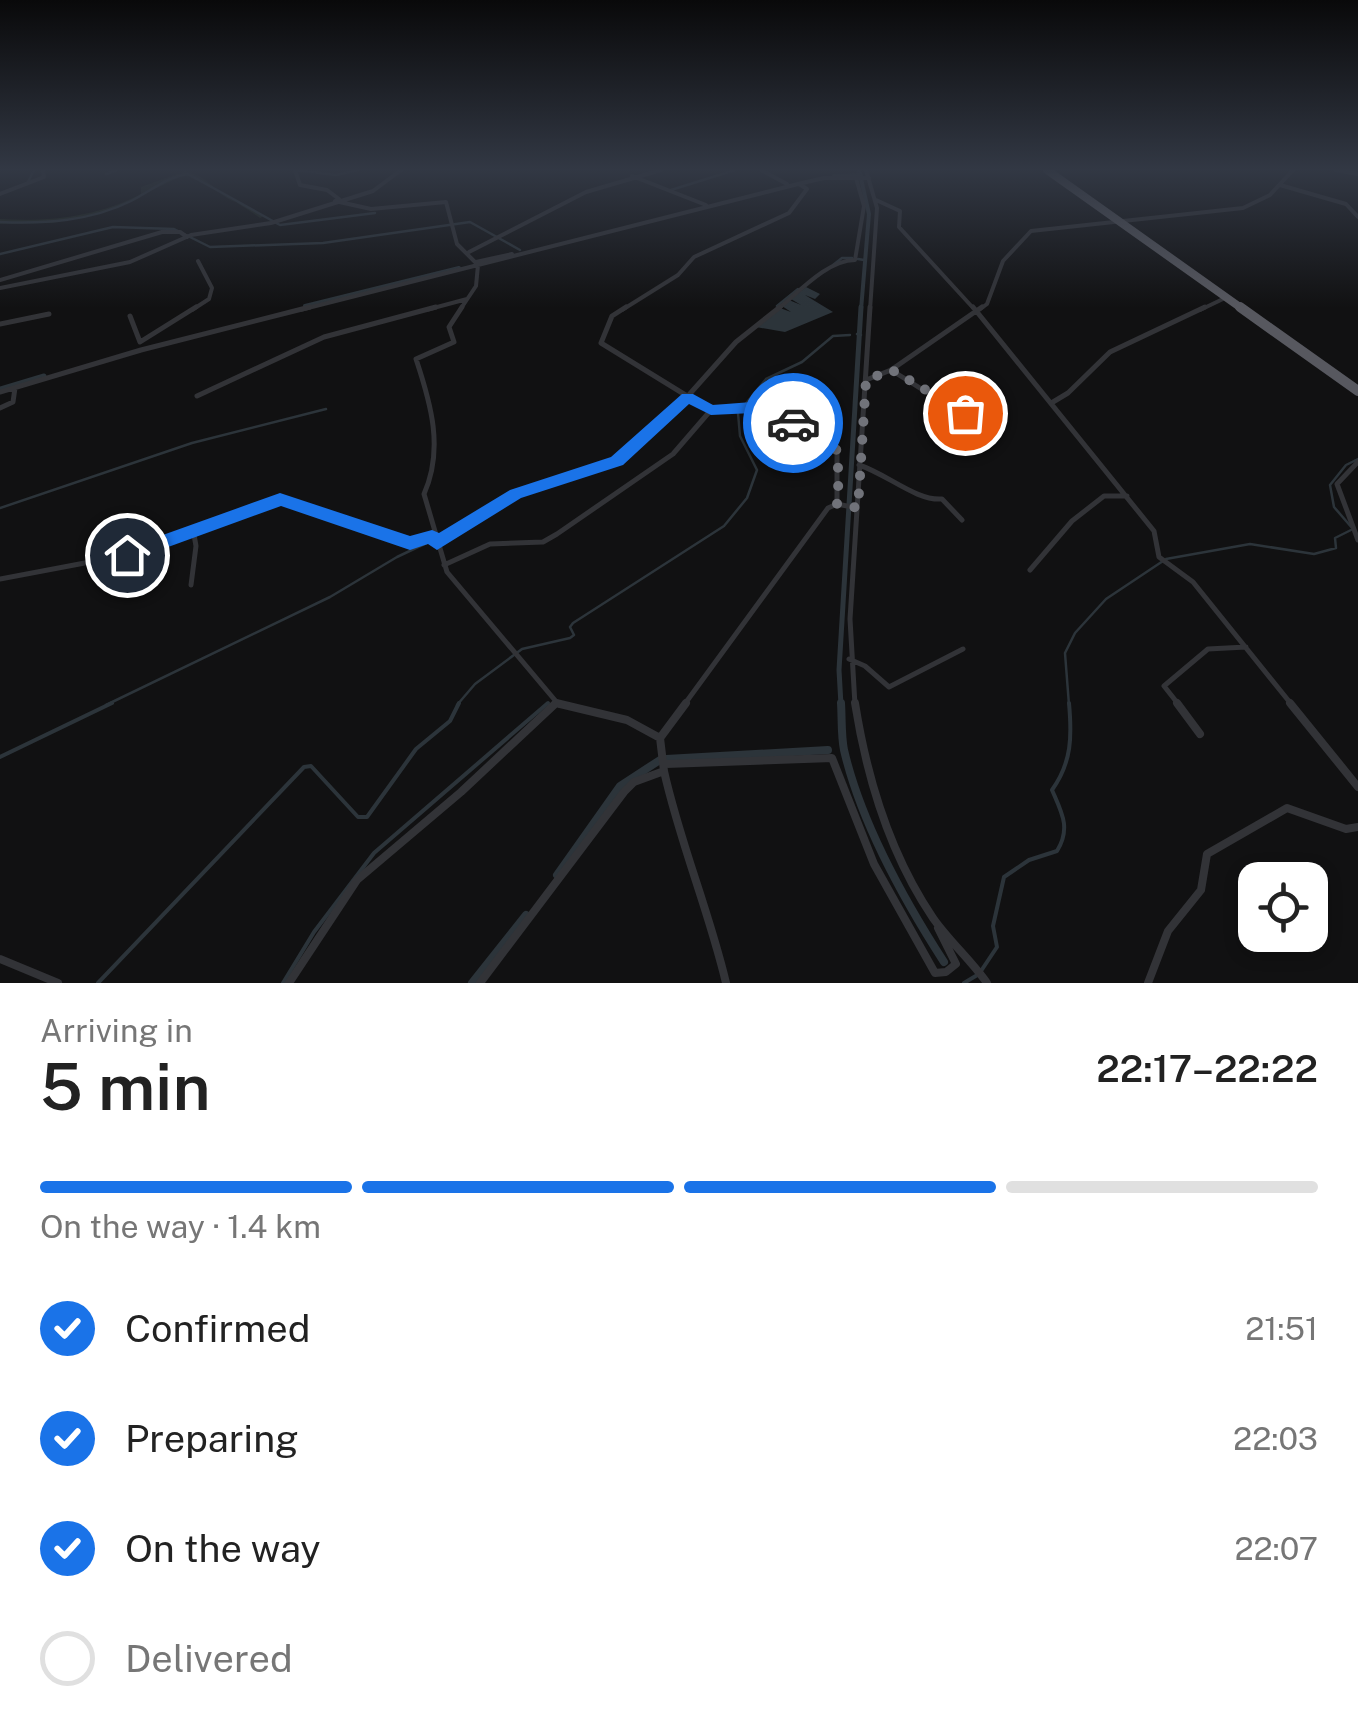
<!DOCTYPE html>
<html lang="en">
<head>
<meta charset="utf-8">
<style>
  body { margin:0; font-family:"Public Sans",sans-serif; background:#f6f6f6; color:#222; height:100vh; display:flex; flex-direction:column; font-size:38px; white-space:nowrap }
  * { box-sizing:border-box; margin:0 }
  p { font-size:32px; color:#767676 }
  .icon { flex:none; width:55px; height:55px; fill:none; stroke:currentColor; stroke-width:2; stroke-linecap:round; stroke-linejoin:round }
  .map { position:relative; height:983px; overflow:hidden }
  .sheet { display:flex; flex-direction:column; background:#fff; flex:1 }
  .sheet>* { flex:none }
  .buttons { position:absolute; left:1238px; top:862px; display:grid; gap:20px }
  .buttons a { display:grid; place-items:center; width:90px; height:90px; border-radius:20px; background:#fff; box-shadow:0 5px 15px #0003; font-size:50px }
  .pin { position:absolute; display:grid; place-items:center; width:85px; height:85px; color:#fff; margin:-42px; border:5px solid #fff; border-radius:50%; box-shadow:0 2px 10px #0007 }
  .courier { position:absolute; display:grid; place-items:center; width:100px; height:100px; margin:-50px; border:8px solid #1a73e8; border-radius:50%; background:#fff; color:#222; box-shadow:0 2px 12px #0007 }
  .head em { font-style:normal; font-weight:600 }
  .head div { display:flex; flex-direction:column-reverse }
  .head { display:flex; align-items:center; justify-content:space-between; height:170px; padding:0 40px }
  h1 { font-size:65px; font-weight:600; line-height:75px }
  .bar { display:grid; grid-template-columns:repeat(4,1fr); gap:15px 10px; align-content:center; height:120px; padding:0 40px }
  .bar i { height:12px; border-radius:8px; background:#e0e0e0 }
  .bar .selected { background:#1a73e8 }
  .bar p { grid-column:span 4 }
  ol { padding:0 40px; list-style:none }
  li { display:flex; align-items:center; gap:30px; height:110px }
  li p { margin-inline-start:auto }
  li .icon { padding:10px; border-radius:50%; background:#1a73e8; color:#fff; stroke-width:4 }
  li:last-child { color:#767676 }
  li i { width:55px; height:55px; border:5px solid #e0e0e0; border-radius:50% }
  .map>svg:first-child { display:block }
  .green { fill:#1e251e }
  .water { fill:#2c343a }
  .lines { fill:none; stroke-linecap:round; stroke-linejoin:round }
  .stream-far1 { stroke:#2c343a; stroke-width:2.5 }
  .stream { stroke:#2c343a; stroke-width:4 }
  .canal-far2 { stroke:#2c343a; stroke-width:4 }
  .canal-far1 { stroke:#2c343a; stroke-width:5 }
  .canal { stroke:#2c343a; stroke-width:8 }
  .minor-far2 { stroke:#323337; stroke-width:4 }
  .minor-far1 { stroke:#323337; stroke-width:5 }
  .minor { stroke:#323337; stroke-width:8 }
  .trunk-far1 { stroke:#57585f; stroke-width:8 }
  .trunk { stroke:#57585f; stroke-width:10 }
  .route { fill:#1a73e8 }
  .done { stroke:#71737a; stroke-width:10; stroke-dasharray:0 18 }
</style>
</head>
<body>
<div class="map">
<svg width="1358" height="983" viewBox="0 0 1358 983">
  <rect width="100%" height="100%" fill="#111112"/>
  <path class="green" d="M185,171C210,176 213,193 235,202C249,207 252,209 264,216L260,218C247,208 197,178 184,175L108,211L52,223L0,224V219C48,222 97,217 141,194V187Z"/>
  <path class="water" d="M806,287L820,294L815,299L805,295L833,312L785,332L756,327L780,308L791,312L782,306L789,300L801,305L791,299Z"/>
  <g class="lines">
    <path class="stream-far1" d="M296,170L336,175L358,170
      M106,174L117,170
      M28,182L34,170
      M671,190L735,170
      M0,222C45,224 91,221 131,201C151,191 166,177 188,174L280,225L375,213
      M0,254L113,227L174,229L210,247L323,243L470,222L520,250
      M858,259L864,260
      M833,265L842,258H852
      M777,306L798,289
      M857,334L861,335
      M0,508L192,443L326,409
      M459,527L516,492
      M106,705L330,597L397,557L452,531
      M457,705L475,684L522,649L570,638L574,635L570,627L573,623L724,526L747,498L757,470L740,436L738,413L766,379L802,362L833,336L850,335
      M1069,705L1065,653L1075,633L1106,599L1166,559L1250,544L1314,554L1336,548L1335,538L1353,529L1334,507L1330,485L1346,465L1358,459"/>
    <path class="stream" d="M0,757L112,703
      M98,983L304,767L311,766L358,817H367L416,749L450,721L459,703
      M283,983L314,932L374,853L548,703
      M964,983L979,974L997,947L993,926L1004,877L1029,860L1057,851C1071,828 1062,813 1052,790C1072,762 1072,736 1069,703"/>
    <path class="canal-far2" d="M859,170L869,214L861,310
      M834,176L861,175
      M305,306L459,268"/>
    <path class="canal-far1" d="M0,389L44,376
      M841,705L839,670L861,307"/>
    <path class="canal" d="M841,703C842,718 841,735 844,750C861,823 904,900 944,962
      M666,759L828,750
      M557,875L620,786L660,760
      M472,983L526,915"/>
    <path class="minor-far2" d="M295,170L300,185L327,190L339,199
      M761,170L787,184
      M866,170L877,208L870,310
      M1336,170L1358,174
      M632,176L706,205
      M1280,185L1346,204L1358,217
      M0,194L44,177L43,170
      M876,200L900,211L899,227L975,310
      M335,201L371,209L446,202L457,244L478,265L476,286L460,310
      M469,252L586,192L661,170
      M476,262L512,254
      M0,280L162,232H180L187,237
      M0,288L130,262L191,235L271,223L373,191L401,170
      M192,310L209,299L212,288L198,261
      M300,310L798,184L824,178H869
      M426,310L467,299
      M622,310L678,275L694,257L789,213L807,189L799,184
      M777,310C798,293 827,260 855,260L864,206L856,178
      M979,310L987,304L1003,261L1031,231L1243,208L1270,195L1293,170
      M1200,310L1225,298"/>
    <path class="minor-far1" d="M462,307L449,327L454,342L416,359C431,404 444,449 424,494L447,572L559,705
      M626,307L612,316L601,343L705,407L756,408L830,438L837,450V504
      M973,307L1154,531L1159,557L1193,582L1292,705
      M130,316L140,342L196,307
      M0,324L49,314
      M891,370L952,408L990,420
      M866,380L891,370L982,307
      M0,392L141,350L310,307
      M197,396L324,337L436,307
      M1053,402L1068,393L1110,352L1205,307
      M0,408L13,402L15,388
      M1358,462L1337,484L1358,540
      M859,465C887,474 916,501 942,499L962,520
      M437,543L516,494L617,461L687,397L736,342L780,307
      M444,565L490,544L543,542L557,534L673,454L711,410
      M1030,570L1072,521L1104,496H1127
      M0,579L127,555L273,501L290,502L410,543L435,539
      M191,585L196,546L193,529
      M849,659L865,666L889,687L963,649
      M553,705L557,702
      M684,705L828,508L837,504L857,508
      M855,705L850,619L870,307
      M1179,705L1164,686L1208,649L1246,647"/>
    <path class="minor" d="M855,703C867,779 889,853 933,918C949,941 971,960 987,983
      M1177,703L1200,734
      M1290,703L1358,787
      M660,738L686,703
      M666,764L832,758L874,864L935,973L946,972L956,964L938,928
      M664,771C680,843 709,911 726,983
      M0,959L58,983
      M289,983L357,880L461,792L556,703
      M480,983L624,792L634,782L664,771L660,738L627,720L556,703
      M1148,983L1168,931L1201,890L1207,854L1287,808L1346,829L1358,827"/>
    <path class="trunk-far1" d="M1047,170L1244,310"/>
    <path class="trunk" d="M1240,307L1358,391"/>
  </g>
  <linearGradient id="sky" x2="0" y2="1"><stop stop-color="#09090a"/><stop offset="0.55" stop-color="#323844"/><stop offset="1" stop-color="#323844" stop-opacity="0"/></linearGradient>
  <rect width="1358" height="308" fill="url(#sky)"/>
  <path class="route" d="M682,394H693L713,405L752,402L801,423L793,428L753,413L711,415L689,404L623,465L521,498L437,550L428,544L410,550L281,506L127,562L118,555L121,550L280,493L410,536L432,530L439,533L510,490L611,457Z"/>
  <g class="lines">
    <path class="done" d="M793,423L834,441C839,453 839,489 837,504L858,508L866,380L892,370L965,413"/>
  </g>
</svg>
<div class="buttons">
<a><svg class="icon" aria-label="locate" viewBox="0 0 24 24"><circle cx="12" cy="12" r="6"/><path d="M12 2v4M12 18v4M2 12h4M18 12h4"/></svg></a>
</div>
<div class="pin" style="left:965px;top:413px;background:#ea580c"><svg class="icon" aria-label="bag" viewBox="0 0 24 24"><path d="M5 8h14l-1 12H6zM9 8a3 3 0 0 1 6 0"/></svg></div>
<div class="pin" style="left:127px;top:555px;background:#1f2937"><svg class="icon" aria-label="home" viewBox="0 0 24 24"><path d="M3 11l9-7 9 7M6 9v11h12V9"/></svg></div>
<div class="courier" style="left:793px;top:423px"><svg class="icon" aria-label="car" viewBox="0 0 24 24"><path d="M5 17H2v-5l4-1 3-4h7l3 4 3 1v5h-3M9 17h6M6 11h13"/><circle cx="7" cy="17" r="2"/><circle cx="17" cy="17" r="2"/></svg></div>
</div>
<section class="sheet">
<div class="head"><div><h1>5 min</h1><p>Arriving in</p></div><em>22:17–22:22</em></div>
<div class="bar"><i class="selected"></i><i class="selected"></i><i class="selected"></i><i></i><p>On the way · 1.4 km</p></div>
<ol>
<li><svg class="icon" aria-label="check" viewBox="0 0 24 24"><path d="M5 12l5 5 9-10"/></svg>Confirmed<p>21:51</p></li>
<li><svg class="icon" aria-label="check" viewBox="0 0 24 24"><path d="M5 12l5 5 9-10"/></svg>Preparing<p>22:03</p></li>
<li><svg class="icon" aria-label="check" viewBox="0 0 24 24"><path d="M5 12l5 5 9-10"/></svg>On the way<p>22:07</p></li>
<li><i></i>Delivered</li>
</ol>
</section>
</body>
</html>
